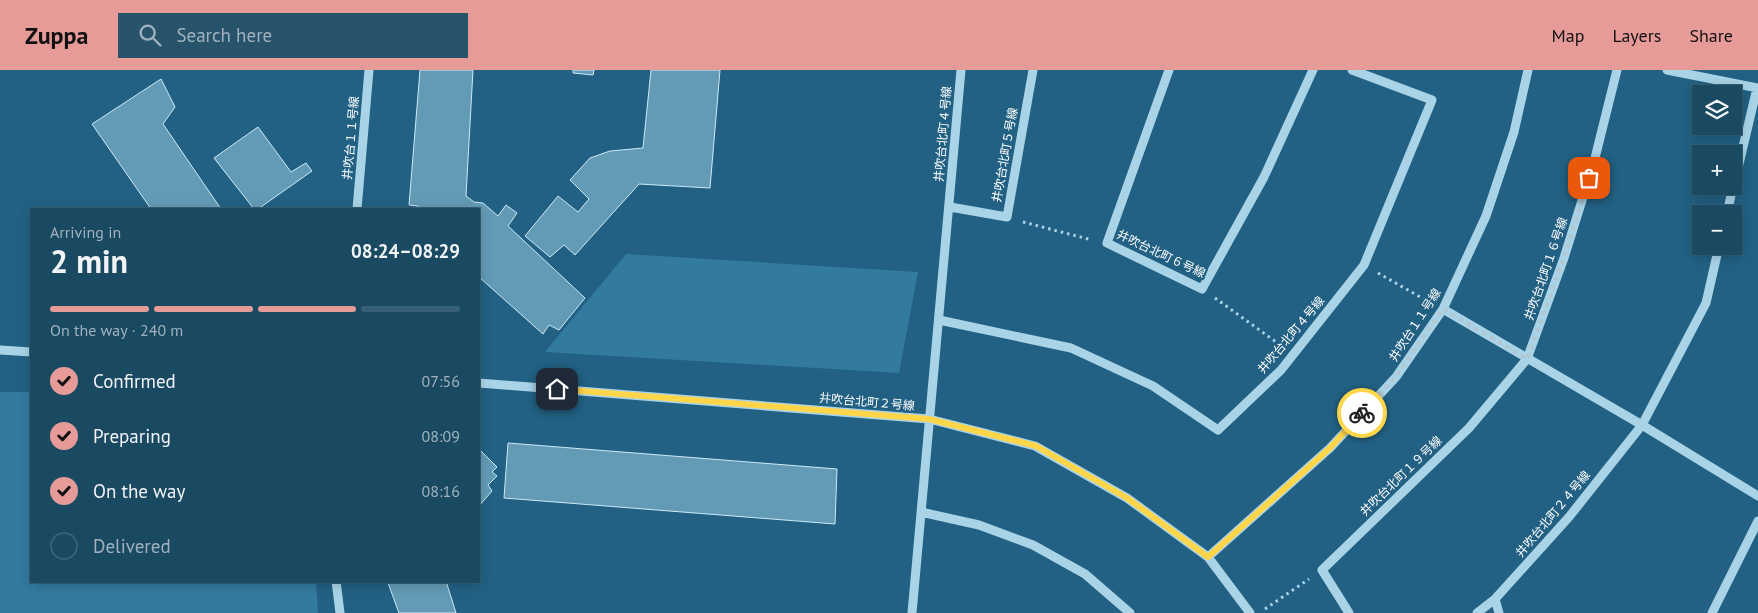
<!DOCTYPE html>
<html lang="en">
<head>
<meta charset="utf-8">
<style>
  body { margin:0; font-family:"PT Sans","Noto Sans JP",sans-serif; background:#27536b; color:#f1f3f6; height:100vh; display:flex; flex-direction:column; font-size:19px; white-space:nowrap }
  * { box-sizing:border-box; margin:0 }
  p { font-size:16px; color:#9fb2be }
  .icon { flex:none; width:28px; height:28px; fill:none; stroke:currentColor; stroke-width:2; stroke-linecap:round; stroke-linejoin:round }
  .map { position:relative; flex:1; overflow:hidden }
  .side { position:absolute; left:30px; top:138px; width:450px; height:375px; display:flex; flex-direction:column; background:#1a4962; border-radius:0px; box-shadow:0 2px 12px #0003,0 0 0 1px #386177 }
  .side>* { flex:none }
  .fabs { position:absolute; left:1692px; top:15px; display:grid; gap:10px }
  .fabs a { display:grid; place-items:center; width:50px; height:50px; border-radius:0px; background:#1a4962; box-shadow:0 2px 12px #0003,0 0 0 1px #386177; font-size:25px }
  .pin { position:absolute; display:grid; place-items:center; width:42px; height:42px; color:#fff; margin:-21px; border-radius:10px; box-shadow:0 2px 8px #0006 }
  .courier { position:absolute; display:grid; place-items:center; width:50px; height:50px; margin:-25px; border:4px solid #ffd54a; border-radius:50%; background:#fff; color:#222; box-shadow:0 1px 6px #0007 }
  .headline em { font-style:normal; font-weight:700 }
  .headline div { display:flex; flex-direction:column-reverse }
  .headline { display:flex; align-items:center; justify-content:space-between; height:85px; padding:0 20px }
  h1 { font-size:32px; font-weight:700; line-height:38px }
  .bar { display:grid; grid-template-columns:repeat(4,1fr); gap:8px 5px; align-content:center; height:60px; padding:0 20px }
  .bar i { height:6px; border-radius:4px; background:#386177 }
  .bar .current { background:#e69b98 }
  .bar p { grid-column:span 4 }
  ol { padding:0 20px; list-style:none }
  li { display:flex; align-items:center; gap:15px; height:55px }
  li p { margin-inline-start:auto }
  li .icon { padding:5px; border-radius:50%; background:#e69b98; color:#111; stroke-width:4 }
  li:last-child { color:#9fb2be }
  li i { width:28px; height:28px; border:2px solid #386177; border-radius:50% }
  header { display:flex; align-items:center; gap:30px; box-sizing:border-box; height:70px; padding:0 25px; background:#e69b98; color:#111 }
  header strong { font-size:24px }
  nav { display:flex; gap:28px; margin-inline-start:auto; font-size:18px }
  .search { width:350px; height:45px; background:#27536b; display:flex; align-items:center; gap:12px; box-sizing:border-box; padding:0 18px; border-radius:0px; color:#9fb2be; font-size:19px }
  .map>svg:first-child { display:block }
  .green { fill:#327b9f }
  .building { fill:#639bb7; stroke:#cde9f6 }
  .lines { fill:none; stroke-linecap:round; stroke-linejoin:round }
  .path { stroke:#a9d4e8; stroke-width:3; stroke-dasharray:2.5 4; stroke-linecap:butt }
  .minor { stroke:#a9d4e8; stroke-width:9 }
  .done { stroke:#b2c8d4; stroke-width:5; stroke-dasharray:0 9 }
  .route { stroke:#ffd54a; stroke-width:6 }
  .labels { text-anchor:middle; stroke-width:4.5; stroke-linejoin:round; paint-order:stroke }
  .street-label { font-size:12px; fill:#fff; stroke:#226183 }
</style>
</head>
<body>
<header>
<strong>Zuppa</strong>
<div class="search"><svg class="icon" aria-label="search" viewBox="0 0 24 24"><circle cx="10" cy="10" r="6"/><path d="M15 15l6 6"/></svg>Search here</div>
<nav><a>Map</a><a>Layers</a><a>Share</a></nav>
</header>
<div class="map">
<svg width="1758" height="543" viewBox="0 0 1758 543">
  <rect width="100%" height="100%" fill="#226183"/>
  <path class="green" d="M626,184L918,202L899,303L545,282Z
    M0,322H31V511H316L318,543H0Z"/>
  <path class="building" d="M420,0H473L466,126L474,132L483,133L498,146L506,135L517,143L508,156L585,228L559,260L549,255L543,264L479,207V139H419L418,136L409,135Z
    M573,0H594L593,5L573,3Z
    M651,0H720L710,118L639,114L575,185L564,175L550,187L525,166L558,126L578,142L589,129L570,110L590,88L610,81L643,78Z
    M161,9L175,37L163,54L221,139H151L92,54Z
    M258,57L291,102L306,93L312,101L258,139H254L214,88Z
    M508,373L837,399L835,454L504,428Z
    M479,379L497,397L492,402L497,406L488,415L492,421L479,436Z
    M392,511H446L456,543H399L388,513Z"/>
  <g class="lines">
    <path class="path" d="M1023,152L1092,170
      M1378,203L1429,232
      M1215,228L1279,274
      M1265,539L1309,509"/>
    <path class="minor" d="M1169,0L1107,173L1202,219L1264,107L1313,0
      M1667,0L1758,18
      M1734,115L1757,18
      M950,137L1007,147L1033,0
      M357,139L369,0
      M1727,144L1733,116
      M1443,239L1642,355L1758,426
      M939,250L1071,278L1153,316L1218,360L1281,300L1364,195L1432,30L1352,0
      M0,280L31,282
      M479,313L929,349L1035,376L1127,428L1208,487L1250,543
      M921,442L979,455L1033,475L1085,504L1130,543
      M1208,487L1330,378L1396,307L1443,239L1486,146L1514,62L1528,0
      M336,511L340,543
      M1495,529L1499,543
      M912,543L961,0
      M1349,543L1322,500L1469,358L1527,289L1564,188L1594,92L1617,0
      M1477,543L1495,529L1569,447L1642,355L1706,233L1719,176
      M1712,543L1758,451"/>
  </g>
  <g class="lines">
    <path class="done" d="M1362,343L1396,306L1443,239L1527,289L1564,188L1589,108"/>
    <path class="route" d="M557,319L929,349L1036,376L1127,428L1208,487L1330,378L1362,343"/>
  </g>
  <g class="labels">
    <g class="street-label">
      <text transform="translate(943 64) rotate(-85)" y="4">井吹台北町４号線</text>
      <text transform="translate(351 68) rotate(-85)" y="4">井吹台１１号線</text>
      <text transform="translate(1005 85) rotate(-80)" y="4">井吹台北町５号線</text>
      <text transform="translate(1161 184) rotate(25)" y="4">井吹台北町６号線</text>
      <text transform="translate(1546 199) rotate(-71)" y="4">井吹台北町１６号線</text>
      <text transform="translate(1415 255) rotate(-57)" y="4">井吹台１１号線</text>
      <text transform="translate(1291 265) rotate(-50)" y="4">井吹台北町４号線</text>
      <text transform="translate(867 332) rotate(5)" y="4">井吹台北町２号線</text>
      <text transform="translate(1401 406) rotate(-44)" y="4">井吹台北町１９号線</text>
      <text transform="translate(1553 444) rotate(-50)" y="4">井吹台北町２４号線</text>
    </g>
  </g>
</svg>
<div class="fabs">
<a><svg class="icon" aria-label="layers" viewBox="0 0 24 24"><path d="M12 4l9 5-9 5-9-5zM3 14l9 5 9-5"/></svg></a>
<a>+</a>
<a>−</a>
</div>
<div class="pin" style="left:1589px;top:108px;background:#ea580c"><svg class="icon" aria-label="bag" viewBox="0 0 24 24"><path d="M5 8h14l-1 12H6zM9 8a3 3 0 0 1 6 0"/></svg></div>
<div class="pin" style="left:557px;top:319px;background:#1f2937"><svg class="icon" aria-label="home" viewBox="0 0 24 24"><path d="M3 11l9-7 9 7M6 9v11h12V9"/></svg></div>
<div class="courier" style="left:1362px;top:343px"><svg class="icon" aria-label="bike" viewBox="0 0 24 24"><circle cx="6" cy="16" r="4"/><circle cx="18" cy="16" r="4"/><path d="M6 16l4-8h5l3 8M10 8l3 8H6M13 5h3"/></svg></div>
<section class="side">
<div class="headline"><div><h1>2 min</h1><p>Arriving in</p></div><em>08:24–08:29</em></div>
<div class="bar"><i class="current"></i><i class="current"></i><i class="current"></i><i></i><p>On the way · 240 m</p></div>
<ol>
<li><svg class="icon" aria-label="check" viewBox="0 0 24 24"><path d="M5 12l5 5 9-10"/></svg>Confirmed<p>07:56</p></li>
<li><svg class="icon" aria-label="check" viewBox="0 0 24 24"><path d="M5 12l5 5 9-10"/></svg>Preparing<p>08:09</p></li>
<li><svg class="icon" aria-label="check" viewBox="0 0 24 24"><path d="M5 12l5 5 9-10"/></svg>On the way<p>08:16</p></li>
<li><i></i>Delivered</li>
</ol>
</section>
</div>
</body>
</html>
